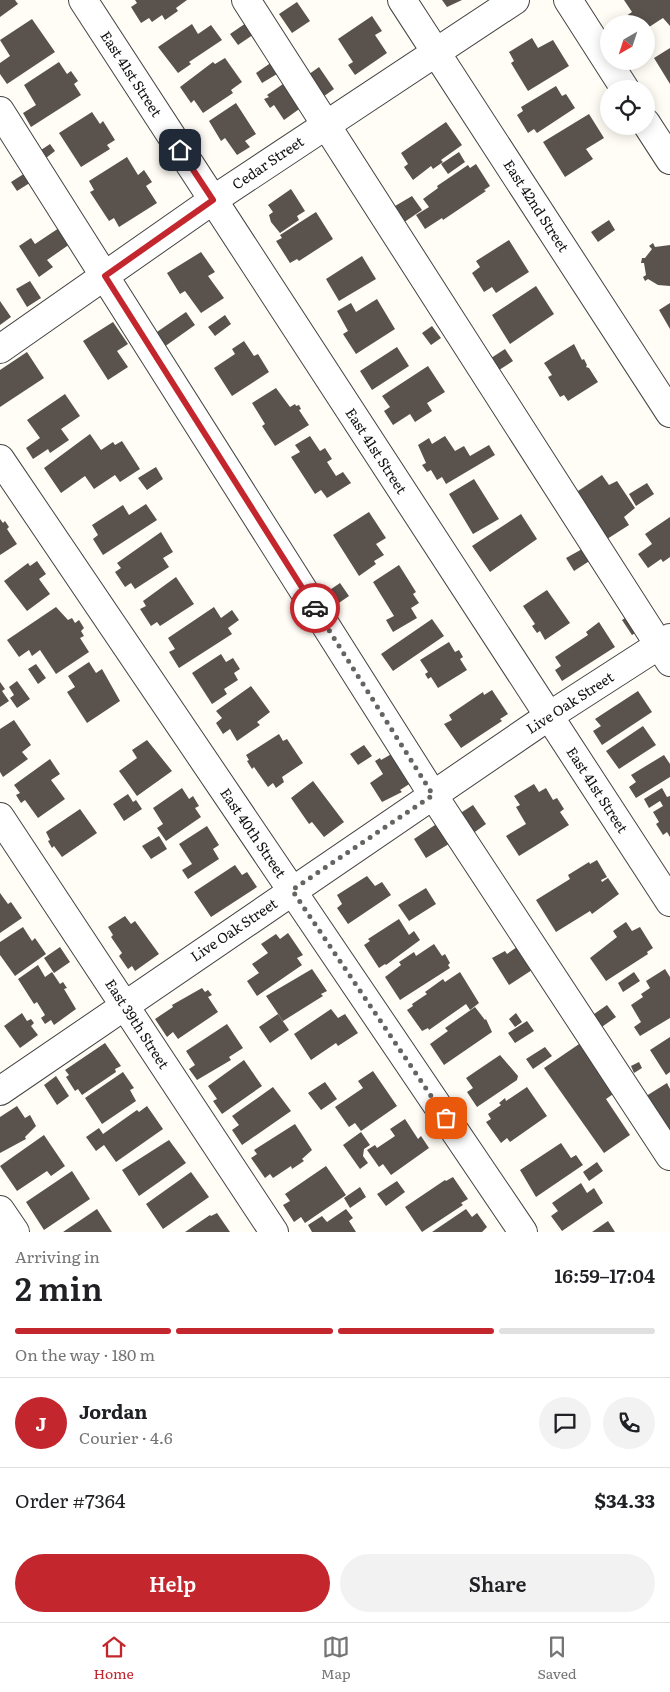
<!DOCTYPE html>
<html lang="en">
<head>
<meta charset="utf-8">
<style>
  body { margin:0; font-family:Literata,serif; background:#f2f2f2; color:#202124; height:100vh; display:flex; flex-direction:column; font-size:19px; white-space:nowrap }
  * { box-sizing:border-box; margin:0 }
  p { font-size:16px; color:#757577 }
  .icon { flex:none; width:28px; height:28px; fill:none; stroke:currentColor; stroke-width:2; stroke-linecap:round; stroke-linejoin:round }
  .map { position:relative; height:1232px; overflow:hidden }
  .side { display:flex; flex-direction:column; background:#fff; flex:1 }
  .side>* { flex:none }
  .needle { width:32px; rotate:219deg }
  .tools { position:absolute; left:600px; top:15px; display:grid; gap:10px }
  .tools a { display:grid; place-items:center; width:55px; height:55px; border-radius:50%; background:#fff; box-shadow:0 2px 12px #0003; font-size:25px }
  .pin { position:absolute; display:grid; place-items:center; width:42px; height:42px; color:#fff; margin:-21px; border-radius:10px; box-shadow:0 2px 8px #0006 }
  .courier { position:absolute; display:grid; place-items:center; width:50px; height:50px; margin:-25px; border:4px solid #c4262e; border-radius:50%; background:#fff; color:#222; box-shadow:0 1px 6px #0007 }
  .head em { font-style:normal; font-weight:600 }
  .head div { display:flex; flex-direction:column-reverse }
  .head { display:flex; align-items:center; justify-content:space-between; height:85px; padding:0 15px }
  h1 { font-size:32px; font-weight:600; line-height:38px }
  .bar { display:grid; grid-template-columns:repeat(4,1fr); gap:8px 5px; align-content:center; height:60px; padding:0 15px }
  .bar i { height:6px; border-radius:4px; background:#e0e0e0 }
  .bar .current { background:#c4262e }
  .bar p { grid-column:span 4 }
  .line { display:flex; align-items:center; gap:12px; padding:0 15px; border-top:1px solid #e0e0e0 }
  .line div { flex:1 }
  .round { display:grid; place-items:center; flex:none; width:52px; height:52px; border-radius:26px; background:#f2f2f2 }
  .cta { display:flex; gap:10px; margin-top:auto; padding:10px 15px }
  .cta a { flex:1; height:58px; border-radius:30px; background:#c4262e; color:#fff; font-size:20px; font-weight:600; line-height:58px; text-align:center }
  .cta a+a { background:#f2f2f2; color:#202124 }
  .tab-bar { display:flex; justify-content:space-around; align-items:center; height:70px; border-top:1px solid #e0e0e0; background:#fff; font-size:14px; color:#757577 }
  .tab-bar a { display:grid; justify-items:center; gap:2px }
  .tab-bar .current { color:#c4262e }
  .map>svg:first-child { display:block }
  .building { fill:#5a524d }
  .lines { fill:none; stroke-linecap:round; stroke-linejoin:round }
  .minor-casing { stroke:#444; stroke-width:30 }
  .minor { stroke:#fff; stroke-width:28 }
  .done { stroke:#646461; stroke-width:5; stroke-dasharray:0 9 }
  .route { stroke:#c4262e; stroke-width:6 }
  .labels { text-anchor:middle; stroke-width:5; stroke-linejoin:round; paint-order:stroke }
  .street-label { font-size:14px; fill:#111; stroke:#fff }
</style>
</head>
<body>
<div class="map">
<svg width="670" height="1232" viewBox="0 0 670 1232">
  <rect width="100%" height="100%" fill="#fffdf5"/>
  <path class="building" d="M0,0H15L18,4L0,17Z
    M135,0H187L176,8L178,11L165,20L162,15L152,22L149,18L141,23L131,7L137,3Z
    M442,0H462L447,7Z
    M624,0H670V26L663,18L646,29V24H614L632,12Z
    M297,2L310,21L292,33L279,14Z
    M372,16L382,31L375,35L387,53L355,75L348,65L353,62L338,39Z
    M32,19L55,52L7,84L0,74V63L10,56L0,40Z
    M249,21L257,32L238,45L230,34Z
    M192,24L198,34L211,25L222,40L189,62L191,64L178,73L158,47Z
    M532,38L538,48L553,40L569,66L528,91L511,63L514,61L509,52Z
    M670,48V84L654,58Z
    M225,58L242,82L231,90L233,93L203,113L194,100L191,103L180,87L213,62L215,64Z
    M275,60L282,71L262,83L256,73Z
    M59,62L67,74L71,71L78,81L74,84L81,95L31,127L23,113L36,105L24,85Z
    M319,67L334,89L320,99L305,77Z
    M286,82L302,107L284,120L274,105L270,108L264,99L269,97L267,95Z
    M556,86L562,96L566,94L575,108L537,133L534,129L528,133L517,115L523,111L521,107Z
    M236,103L256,134L245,141L250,147L237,155L225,138L221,141L209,121Z
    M92,112L100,124L103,121L115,140L107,145L110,149L81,167L59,133Z
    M589,114L604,138L586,149L593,159L565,177L543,142Z
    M446,122L462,145L441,160L443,162L433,169L431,166L413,180L404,167L408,164L401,153Z
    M50,144L55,151L46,158L41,150Z
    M459,152L465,162L448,174L441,164Z
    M127,157L138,175L144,170L152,182L146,186L157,203L119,227L114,218L109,221L90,192L94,190L89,181Z
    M476,164L490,186L484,190L486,191L443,220L442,218L425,229L416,215L429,207L423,199L438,188L437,186L468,165L470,168Z
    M30,170L36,179L17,191L11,182Z
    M291,189L305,211L297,216L299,220L280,233L271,222L269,215L273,212L268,205Z
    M412,196L422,210L400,225L390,209Z
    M316,212L333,239L299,261L297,259L290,263L276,241L282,238L280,235Z
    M609,220L615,230L598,242L591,232Z
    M59,228L70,244L47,260L53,267L39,277L19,246L31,238L35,244Z
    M509,240L529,272L496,293L492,287L484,292L472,273L480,267L476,261Z
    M653,243L655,247L670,245V286L658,285L648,279L645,281L643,277L646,275L644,263H641L642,258H645L652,249L649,246Z
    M201,252L215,272L208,276L224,298L201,313L185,291L180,294L167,273Z
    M362,256L376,279L339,301L326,279Z
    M30,281L41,298L27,307L16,289Z
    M536,286L554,314L510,344L492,315Z
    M377,299L395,329L356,354L343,334L348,331L337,311L351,303L356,312Z
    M0,301L11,317L0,325Z
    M670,303V329L659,310Z
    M186,312L195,325L164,347L154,334Z
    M225,315L231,324L215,336L208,327Z
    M113,322L128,344L117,351L128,367L108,380L83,341Z
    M432,326L441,338L431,345L422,333Z
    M244,341L254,356L258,354L269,372L232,396L214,368L235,354L232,349Z
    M574,344L582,360L584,359L587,365L586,367L589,368L598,382L568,401L564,395L560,397L548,377L552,375L544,363Z
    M397,347L409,366L372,390L360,371Z
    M505,349L513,361L496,372L488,360Z
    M27,352L44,378L0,407V370Z
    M428,366L445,392L427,403L432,411L415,422L410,414L393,425L384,411L390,407L382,396Z
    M276,388L290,407L295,404L296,406L299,405L301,409L299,410L309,425L275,446L262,426L265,424L252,403Z
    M65,394L80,416L61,429L69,440L50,453L48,449L33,459L26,448L40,438L27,420Z
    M90,434L101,450L113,442L115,445L122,441L140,469L120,482L115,475L94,489L85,476L61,493L44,468Z
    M310,436L320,451L325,448L332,459L327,462L336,476L343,472L351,483L327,498L321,490L315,494L291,457L300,452L295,445Z
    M445,436L455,451L464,446L470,456L489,445L495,455L446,484L442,477L437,480L431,470L427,472L422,465L426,463L418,445L429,438L432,444Z
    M156,467L163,479L147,490L138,478Z
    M602,475L609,485L617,481L635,508L624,517L629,525L604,541L575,493Z
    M474,479L499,519L473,534L449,494Z
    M647,483L654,494L636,506L629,494Z
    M146,504L157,520L103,555L93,539L98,535L92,525L123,505L129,515Z
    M369,512L386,538L376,544L384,555L374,561L376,564L359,576L333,535Z
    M521,514L537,539L490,572L472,546Z
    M670,517V557L663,562L661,559L648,568L638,554L652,544L645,534Z
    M0,519L3,523L5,521L9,527L7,529L17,544L0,555Z
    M161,532L173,552L163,558L169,567L135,589L131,583L125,587L115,572L121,568L117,563Z
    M584,548L591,560L574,571L566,558Z
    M37,561L46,574L39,579L50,594L27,611L4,581L28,563L30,566Z
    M399,565L416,592L413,594L419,603L411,608L417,618L393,632L386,620L394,616L373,582Z
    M176,577L194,604L160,626L157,622L151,626L140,609L146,606L143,601Z
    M340,583L349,596L330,609L321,596Z
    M547,590L570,623L545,640L540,631L537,633L532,626L535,624L523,606Z
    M56,607L68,620L72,618L75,623L79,620L84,628L81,631L84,636L80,638L89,652L56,674L40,650L32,656L29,650L19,657L7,640Z
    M214,607L221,618L232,610L239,620L228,628L232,634L179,668L169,652L175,649L168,638Z
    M631,614L641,629L632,635L622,620Z
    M432,619L444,636L393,671L381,654Z
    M599,622L615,647L562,681L555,670L561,666L555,657L588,635L586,632Z
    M449,642L455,652L459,650L463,657L460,659L467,670L438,688L431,677L428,679L425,674L428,672L420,660Z
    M221,654L226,662L233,658L240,669L234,673L238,680L224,689L227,694L212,704L192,673Z
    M89,662L96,673L102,669L120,701L87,723L67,692L75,687L68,676Z
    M36,664L46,678L38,684L28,669Z
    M17,681L30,699L17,708L10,698L14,695L9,687Z
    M0,682L5,689L2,691L9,701L0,707Z
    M251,686L270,712L257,722L260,725L237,741L230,729L223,734L216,723L222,718L216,711Z
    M492,690L508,714L500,719L502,721L461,748L444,724L452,720L449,715L483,692L484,695Z
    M638,691L652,712L602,745L593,731L601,726L595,719Z
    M14,720L31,745L22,752L28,759L3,777L0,772V729Z
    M643,726L656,745L619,769L606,751Z
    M279,734L283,741L287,739L303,763L282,777L284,782L276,788L273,783L268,787L254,767L252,769L247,761L249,760L246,755Z
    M147,740L172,771L137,796L119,771L137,758L132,750Z
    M364,745L372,756L358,765L350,754Z
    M395,752L414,781L400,790L402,792L382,802L370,783L383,774L375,761L380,758L381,760Z
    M664,755L670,764V777L636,798L629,787L636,782L631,775Z
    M50,759L60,774L51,780L65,799L38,818L25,800L21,803L16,795L20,793L14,785Z
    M313,781L344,822L324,837L312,822L309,824L291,798Z
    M534,784L539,792L546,788L553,800L557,798L564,809L560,812L569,825L519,856L506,836L526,824L516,807L520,805L514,796Z
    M182,788L189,799L193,796L199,806L195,808L201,817L166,841L157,828L163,824L153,808Z
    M662,788L667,797L670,796V837L667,832L663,835L656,824L659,822L653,812L663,806L660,801L649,808L644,799Z
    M128,794L133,802L136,800L142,809L124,821L113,804Z
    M473,805L486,824L472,834L459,814Z
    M80,809L97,833L62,857L54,846L52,848L48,841L50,840L46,832Z
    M438,823L452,842L426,858L414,839Z
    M207,826L219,845L213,849L219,859L188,879L182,870L192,864L179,844Z
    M159,836L167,849L151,859L142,846Z
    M597,860L607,877L601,880L602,882L608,878L619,894L592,914L590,911L556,932L536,900L570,879L568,875L589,862L590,864Z
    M235,865L242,875L247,872L257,887L211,917L194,892Z
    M367,876L375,886L382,882L391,895L348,924L337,908L342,904L337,895Z
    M426,888L436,904L409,921L398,905Z
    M0,893L8,904L11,902L22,918L0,933Z
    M125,916L131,924L135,921L159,954L135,971L132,966L128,969L119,956L122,953L111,937L113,935L108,927Z
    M399,919L409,935L414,931L420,940L386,965L385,964L379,968L364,945L370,941L368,939Z
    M626,922L632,931L640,927L653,948L647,952L648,954L606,981L590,958L617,937L613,931Z
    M23,927L32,941L35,938L46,954L15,976L0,955V942Z
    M288,933L303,955L297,958L302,965L257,996L247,981L259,973L252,964L268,953L261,944L276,934L280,939Z
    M434,944L442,956L445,954L450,963L448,965L450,968L400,1000L385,977L401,965L399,962L414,952L416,956Z
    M60,947L70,962L54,973L44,958Z
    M517,947L532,970L509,985L492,958L505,951L507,954Z
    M38,965L45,977L52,972L60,984L63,982L67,988L64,989L76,1009L54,1025L51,1020L45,1024L41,1018L45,1015L37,1002L34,1004L18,979Z
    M312,969L327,991L321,994L323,996L283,1021L266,996Z
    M665,969L670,977V1018L640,1036L634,1027L641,1022L631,1005L643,997L641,994L650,988L646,981Z
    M460,972L479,1003L470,1010L466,1004L429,1030L428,1028L422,1031L407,1010L413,1006L412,1004L427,994L425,992L443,979L445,982Z
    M634,972L640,981L623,992L618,983Z
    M202,988L205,992L208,990L212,995L208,997L218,1012L178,1039L173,1032L167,1037L155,1019L173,1007L172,1005Z
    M607,1005L616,1017L596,1031L587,1019Z
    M475,1007L485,1020L486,1019L492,1032L444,1065L430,1044L448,1031L445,1028Z
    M331,1009L338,1018L345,1014L358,1033L338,1046L336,1043L311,1060L294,1034Z
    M22,1013L27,1021L31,1019L34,1023L31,1026L38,1035L20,1048L4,1026Z
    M516,1013L522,1022L515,1027L509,1019Z
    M278,1014L289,1030L270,1043L259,1027Z
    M527,1021L534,1031L515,1043L508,1033Z
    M227,1024L243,1048L229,1057L231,1060L197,1080L189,1069L195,1065L186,1051Z
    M670,1037V1072L666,1075L650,1050Z
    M585,1040L619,1090L606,1099L630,1135L604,1153L544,1068Z
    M105,1043L121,1066L115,1069L116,1072L82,1095L78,1089L75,1091L66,1077L69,1075L65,1070Z
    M545,1047L552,1056L533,1069L526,1059Z
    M500,1055L518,1076L517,1080L477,1107L467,1092L473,1088L466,1078Z
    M244,1060L262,1086L222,1114L213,1101L217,1099L208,1086Z
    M639,1062L642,1068L634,1073L631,1066Z
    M373,1071L397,1106L361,1131L355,1123L349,1127L335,1107L363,1088L358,1081Z
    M123,1072L134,1088L130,1090L136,1101L102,1124L85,1098Z
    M56,1076L69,1096L57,1105L44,1085Z
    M325,1082L337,1099L321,1110L308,1093Z
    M667,1083L670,1089V1143L643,1098Z
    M273,1087L291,1111L242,1145L232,1130L239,1125L232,1116Z
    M527,1087L547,1116L510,1142L507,1138L501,1143L486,1122L491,1119L488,1114L501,1105L499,1103L505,1098L506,1101Z
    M17,1106L25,1118L30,1115L36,1126L25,1137L26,1139L0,1153V1117Z
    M147,1106L163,1129L116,1162L104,1145L96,1151L86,1137L99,1128L103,1134L137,1110L139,1112Z
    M405,1119L418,1139L421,1136L429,1148L391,1175L383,1164L379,1167L367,1150L375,1145L377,1148L395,1136L390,1129Z
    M295,1124L312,1150L302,1159L304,1161L292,1169L291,1166L273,1178L270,1174L265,1178L251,1158L257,1154L254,1150Z
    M361,1132L370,1145L364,1149L363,1156L368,1163L360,1169L343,1145Z
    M44,1135L65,1166L51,1176L47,1171L17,1191L0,1166Z
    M169,1140L186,1163L139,1196L122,1170Z
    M561,1143L571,1158L576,1155L583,1165L536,1197L520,1170Z
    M597,1162L603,1171L589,1181L583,1172Z
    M326,1166L346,1195L305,1223L301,1217L294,1222L283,1205L290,1201L285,1194Z
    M72,1171L90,1199L44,1230L26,1202Z
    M191,1172L209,1197L163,1229L146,1204Z
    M453,1177L468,1199L461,1203L463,1205L422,1232L405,1207L445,1180L446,1181Z
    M397,1181L405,1192L386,1206L377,1194Z
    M581,1183L587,1193L594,1188L603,1203L562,1231L551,1216L558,1211L552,1203Z
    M360,1187L366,1197L350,1208L344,1198Z
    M97,1209L112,1232H63Z
    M346,1209L353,1218L349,1221L356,1232H312L308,1225L322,1216L327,1222Z
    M466,1209L472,1217L477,1213L487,1227L482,1232H432Z
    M217,1213L230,1232H185L210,1215L211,1216Z
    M608,1221L615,1232H592Z"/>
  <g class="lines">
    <g class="minor-casing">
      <path id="minor" d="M83,0L670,902
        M246,0L670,662
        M402,0L670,413
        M568,0L625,89
        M0,111L433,795L670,1156
        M646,123L670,160
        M0,349L213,200L515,0
        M0,459L523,1232
        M0,817L274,1232
        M0,1091L549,716L670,638
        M0,1210L15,1232"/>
    </g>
    <use href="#minor" class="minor"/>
  </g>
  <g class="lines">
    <path class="done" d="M315,608L433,795L292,890L446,1118"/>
    <path class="route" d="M180,150L213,200L105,276L315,608"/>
  </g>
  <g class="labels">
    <g class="street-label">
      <text transform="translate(131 74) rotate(57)" y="5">East 41st Street</text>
      <text transform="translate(268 163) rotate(-34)" y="5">Cedar Street</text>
      <text transform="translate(536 206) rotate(57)" y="5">East 42nd Street</text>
      <text transform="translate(376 451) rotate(57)" y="5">East 41st Street</text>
      <text transform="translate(570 703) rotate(-33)" y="5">Live Oak Street</text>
      <text transform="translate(597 790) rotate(57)" y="5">East 41st Street</text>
      <text transform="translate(253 833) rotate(56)" y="5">East 40th Street</text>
      <text transform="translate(234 930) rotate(-34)" y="5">Live Oak Street</text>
      <text transform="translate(137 1024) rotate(57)" y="5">East 39th Street</text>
    </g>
  </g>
</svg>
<div class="tools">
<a><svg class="needle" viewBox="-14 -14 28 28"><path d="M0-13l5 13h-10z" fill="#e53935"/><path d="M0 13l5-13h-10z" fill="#757577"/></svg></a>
<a><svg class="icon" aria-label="locate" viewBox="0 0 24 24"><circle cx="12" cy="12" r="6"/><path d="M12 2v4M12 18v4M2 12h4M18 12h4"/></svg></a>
</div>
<div class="pin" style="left:446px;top:1118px;background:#ea580c"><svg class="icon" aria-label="bag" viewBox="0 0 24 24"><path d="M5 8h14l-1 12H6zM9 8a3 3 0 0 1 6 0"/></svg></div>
<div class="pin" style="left:180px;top:150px;background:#1f2937"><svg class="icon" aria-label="home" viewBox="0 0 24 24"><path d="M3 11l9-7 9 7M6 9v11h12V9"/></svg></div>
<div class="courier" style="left:315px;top:608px"><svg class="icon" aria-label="car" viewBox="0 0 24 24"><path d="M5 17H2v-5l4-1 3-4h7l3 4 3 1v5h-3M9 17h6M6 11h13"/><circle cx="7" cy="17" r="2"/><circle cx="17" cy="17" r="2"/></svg></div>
</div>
<section class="side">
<div class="head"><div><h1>2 min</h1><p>Arriving in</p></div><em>16:59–17:04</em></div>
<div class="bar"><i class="current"></i><i class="current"></i><i class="current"></i><i></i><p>On the way · 180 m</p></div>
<div class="line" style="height:90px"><b class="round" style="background:#c4262e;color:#fff">J</b><div><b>Jordan</b><p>Courier · 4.6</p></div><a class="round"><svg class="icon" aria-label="chat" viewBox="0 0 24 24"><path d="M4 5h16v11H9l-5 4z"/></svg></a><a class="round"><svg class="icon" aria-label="phone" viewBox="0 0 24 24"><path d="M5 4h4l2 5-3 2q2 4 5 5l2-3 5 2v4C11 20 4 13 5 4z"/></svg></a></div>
<div class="line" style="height:65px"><div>Order #7364</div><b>$34.33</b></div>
<div class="cta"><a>Help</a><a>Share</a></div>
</section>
<nav class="tab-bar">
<a class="current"><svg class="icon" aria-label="home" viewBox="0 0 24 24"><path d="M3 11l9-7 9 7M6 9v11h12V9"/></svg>Home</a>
<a><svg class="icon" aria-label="map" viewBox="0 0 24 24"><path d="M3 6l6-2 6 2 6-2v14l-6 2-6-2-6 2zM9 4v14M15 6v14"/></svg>Map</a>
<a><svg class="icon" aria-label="saved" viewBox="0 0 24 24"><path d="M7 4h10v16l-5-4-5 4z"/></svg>Saved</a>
</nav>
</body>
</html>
